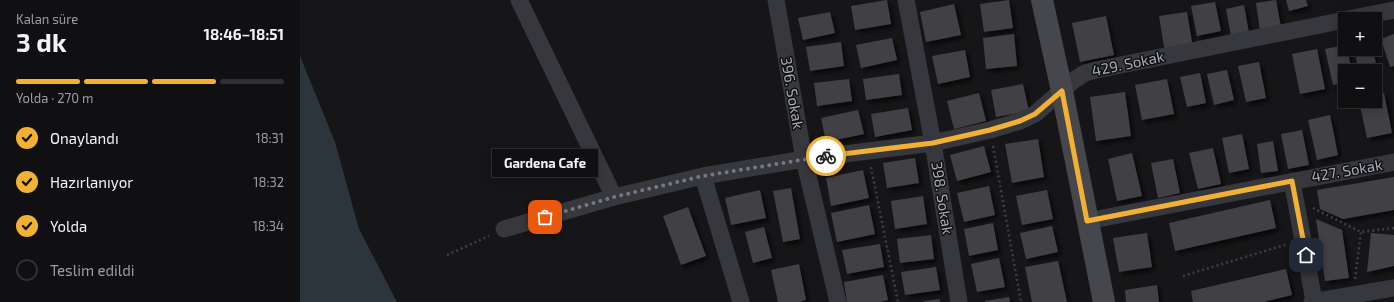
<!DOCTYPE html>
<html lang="tr">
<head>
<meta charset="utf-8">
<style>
  body { margin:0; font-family:"Exo 2",sans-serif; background:#1e1e20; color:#f1f3f6; height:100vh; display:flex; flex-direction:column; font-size:15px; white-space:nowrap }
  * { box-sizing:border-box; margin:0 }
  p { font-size:13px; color:#9c9d9f }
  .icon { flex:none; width:22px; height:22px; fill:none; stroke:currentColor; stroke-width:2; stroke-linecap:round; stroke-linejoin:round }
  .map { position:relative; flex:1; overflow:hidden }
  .panel { display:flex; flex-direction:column; background:#101012; width:300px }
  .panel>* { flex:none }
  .buttons { position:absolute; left:1038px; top:12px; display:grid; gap:8px }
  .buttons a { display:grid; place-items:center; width:44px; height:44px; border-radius:0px; background:#101012; box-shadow:0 2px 10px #0003,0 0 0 1px #303032; font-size:20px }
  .pin { position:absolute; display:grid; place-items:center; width:34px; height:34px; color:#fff; margin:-17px; border-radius:8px; box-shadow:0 2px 6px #0006 }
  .courier { position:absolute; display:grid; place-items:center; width:40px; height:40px; margin:-20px; border:3px solid #f2b134; border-radius:50%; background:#fff; color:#222; box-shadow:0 1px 5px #0007 }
  .bubble { position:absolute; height:28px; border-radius:0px; background:#101012; box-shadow:0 2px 10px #0003,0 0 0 1px #303032; font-size:13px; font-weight:700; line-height:28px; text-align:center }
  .headline em { font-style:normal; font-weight:700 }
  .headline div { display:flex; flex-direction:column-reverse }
  .headline { display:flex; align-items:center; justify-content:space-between; height:68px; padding:0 16px }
  h1 { font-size:26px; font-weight:700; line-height:30px }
  .bar { display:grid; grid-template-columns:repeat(4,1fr); gap:6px 4px; align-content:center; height:48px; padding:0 16px }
  .bar i { height:5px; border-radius:3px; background:#303032 }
  .bar .on { background:#f2b134 }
  .bar p { grid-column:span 4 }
  ol { padding:0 16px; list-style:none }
  li { display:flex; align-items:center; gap:12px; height:44px }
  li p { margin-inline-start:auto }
  li .icon { padding:4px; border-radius:50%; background:#f2b134; color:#111; stroke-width:4 }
  li:last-child { color:#9c9d9f }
  li i { width:22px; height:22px; border:2px solid #303032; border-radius:50% }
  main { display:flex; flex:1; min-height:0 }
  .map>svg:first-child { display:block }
  .water { fill:#2c353c }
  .building { fill:#404145; filter:url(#shadow) }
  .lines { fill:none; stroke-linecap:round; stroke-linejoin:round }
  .path { stroke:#3d3f44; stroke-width:2.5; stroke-dasharray:2 3; stroke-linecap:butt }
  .street { stroke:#37383d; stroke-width:17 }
  .secondary { stroke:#45474d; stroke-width:22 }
  .done { stroke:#757880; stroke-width:4; stroke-dasharray:0 7.2 }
  .route { stroke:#f2b134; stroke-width:5 }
  .labels { text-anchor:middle; stroke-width:3; stroke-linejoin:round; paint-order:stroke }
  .street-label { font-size:15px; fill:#a8adb8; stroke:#111113 }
</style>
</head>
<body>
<main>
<section class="panel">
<div class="headline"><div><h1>3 dk</h1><p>Kalan süre</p></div><em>18:46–18:51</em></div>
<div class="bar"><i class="on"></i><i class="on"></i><i class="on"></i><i></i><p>Yolda · 270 m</p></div>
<ol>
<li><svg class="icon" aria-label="check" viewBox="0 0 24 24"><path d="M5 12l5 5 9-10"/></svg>Onaylandı<p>18:31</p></li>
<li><svg class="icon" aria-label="check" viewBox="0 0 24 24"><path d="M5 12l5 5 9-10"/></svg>Hazırlanıyor<p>18:32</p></li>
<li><svg class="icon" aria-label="check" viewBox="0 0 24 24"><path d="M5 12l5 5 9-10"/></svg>Yolda<p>18:34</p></li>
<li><i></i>Teslim edildi</li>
</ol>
</section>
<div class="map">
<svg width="1094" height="302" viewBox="0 0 1094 302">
  <defs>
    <filter id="shadow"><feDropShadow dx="3.5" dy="3.5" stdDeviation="2" flood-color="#0009"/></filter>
  </defs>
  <rect width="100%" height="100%" fill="#161618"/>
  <path class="water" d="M0,56L35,142L59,229L97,302H0Z"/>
  <path class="building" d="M587,0L591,24L555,30L551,6Z
    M709,0L713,28L684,32L680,4Z
    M976,0L981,27L960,31L956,3Z
    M986,0H1006L1008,6L989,11Z
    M915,2L921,31L897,36L891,6Z
    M654,4L661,35L626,42L620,12Z
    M944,5L949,33L931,36L926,9Z
    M530,12L535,33L503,40L498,18Z
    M887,12L893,48L865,53L859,16Z
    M806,16L814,55L780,62L772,23Z
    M714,34L717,66L686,69L683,38Z
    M1094,34V66L1090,67L1081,39Z
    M592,38L597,60L561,68L556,45Z
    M541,42L544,66L510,71L506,47Z
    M1045,45V49H1047L1052,71H1045V83L1033,85L1025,49Z
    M1017,49L1025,89L1000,94L992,54Z
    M1054,49H1073L1077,69L1059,71Z
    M665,50L670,77L638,84L632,56Z
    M959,62L966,98L946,102L938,66Z
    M927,70L934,100L914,105L907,74Z
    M900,73L906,103L887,107L880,77Z
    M599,74L602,95L566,100L563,79Z
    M549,79L552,101L517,106L514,83Z
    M867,79L874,114L842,120L835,85Z
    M723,84L729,111L696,117L691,90Z
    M825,92L831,136L796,141L790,97Z
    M679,93L686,121L654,129L647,101Z
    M1084,93L1092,133L1067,138L1059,101H1075V95Z
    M608,108L612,130L575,137L571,114Z
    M558,110L564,134L526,142L521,118Z
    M1030,115L1038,155L1017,160L1008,120Z
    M1002,130L1009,165L988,169L981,134Z
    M942,134L949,169L929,173L922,138Z
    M738,139L744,177L712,183L705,144Z
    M973,141L978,171L961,173L957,144Z
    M684,146L691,172L657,181L650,155Z
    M913,148L921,184L898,189L889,153Z
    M832,153L842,196L817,201L808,159Z
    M615,158L619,183L587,188L583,163Z
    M873,159L880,193L858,198L851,163Z
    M563,170L569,198L531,206L526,178Z
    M1094,177V210L1043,219L1020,209L1017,190Z
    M689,186L695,215L664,222L657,193Z
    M491,188L500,239L483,242L473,191Z
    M460,190L466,218L431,225L425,198Z
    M747,190L753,219L722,225L716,196Z
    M623,196L627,224L595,229L591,201Z
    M970,200L976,228L875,251L869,223Z
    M569,205L575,234L537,242L531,213Z
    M388,207L406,256L381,265L363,216Z
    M1016,219L1042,230L1049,278L1025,281Z
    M693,223L698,250L669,256L664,229Z
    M752,226L758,252L726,259L720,233Z
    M464,227L472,258L453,263L445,232Z
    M847,233L852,267L819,272L813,238Z
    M1071,233L1094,235V266L1067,272Z
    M631,235L634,259L600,263L597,239Z
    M580,244L584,267L547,274L542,250Z
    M699,258L705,287L677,292L671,264Z
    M758,261L767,302H732L725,267Z
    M499,264L506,300L499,302H478L471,270Z
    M636,267L640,290L605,295L601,272Z
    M986,269L992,295L963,302H893L891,291Z
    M583,275L588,300L580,302H547L544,282Z
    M857,285L859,302H826L825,290Z
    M709,297L710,302H685V301Z
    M640,299V302H624V301Z"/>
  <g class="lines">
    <path class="path" d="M693,146L721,302
      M571,167L598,302
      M1013,208L1061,232L1094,228
      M147,255L189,236
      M883,276L988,244
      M1055,279L1061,232"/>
    <path class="street" d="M219,0L314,197
      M476,0L504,159L538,302
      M606,0L633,143L659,302
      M1048,19L1094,10
      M403,176L441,302
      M992,181L1014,301
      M787,221L1094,162
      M204,229L314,197L403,176L504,159L633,143L690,130L720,121L735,114L774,80L785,73L796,70L1045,20
      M1012,302L1094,288"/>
    <path class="secondary" d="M742,0L762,91L804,302"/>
  </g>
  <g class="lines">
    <path class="done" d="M245,217L314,197L403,176L526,156"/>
    <path class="route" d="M526,156L633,143L690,130L720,121L735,114L762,91L787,221L992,181L1006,255"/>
  </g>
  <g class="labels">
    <g class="street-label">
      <text transform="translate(828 64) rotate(-12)" y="5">429. Sokak</text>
      <text transform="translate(492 93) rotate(80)" y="5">396. Sokak</text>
      <text transform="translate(1047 171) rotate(-10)" y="5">427. Sokak</text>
      <text transform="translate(642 198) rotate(81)" y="5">398. Sokak</text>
    </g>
  </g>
</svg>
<div class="buttons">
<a>+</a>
<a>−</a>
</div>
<div class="pin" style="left:245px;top:217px;background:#ea580c"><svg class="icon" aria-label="bag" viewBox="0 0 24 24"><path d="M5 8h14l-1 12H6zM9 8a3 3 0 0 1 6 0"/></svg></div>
<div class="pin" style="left:1006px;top:255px;background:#1f2937"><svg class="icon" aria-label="home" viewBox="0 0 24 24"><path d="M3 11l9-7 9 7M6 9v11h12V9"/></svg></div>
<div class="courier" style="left:526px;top:156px"><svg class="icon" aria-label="bike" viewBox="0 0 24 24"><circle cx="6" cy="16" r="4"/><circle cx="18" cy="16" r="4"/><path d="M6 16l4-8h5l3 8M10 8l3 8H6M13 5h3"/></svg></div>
<div class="bubble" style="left:192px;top:149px;width:106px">Gardena Cafe</div>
</div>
</main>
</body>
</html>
